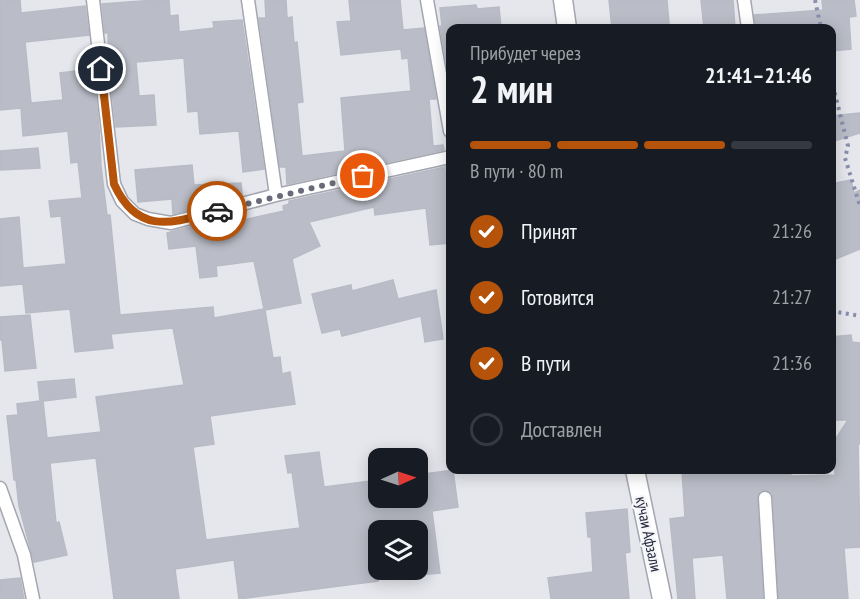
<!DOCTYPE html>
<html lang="ru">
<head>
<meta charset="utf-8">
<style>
  body { margin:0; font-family:"PT Sans Narrow",sans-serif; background:#20242c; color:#f1f3f6; height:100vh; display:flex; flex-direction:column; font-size:22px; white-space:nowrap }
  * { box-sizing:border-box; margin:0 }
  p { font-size:20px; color:#9ea1a6 }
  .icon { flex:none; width:33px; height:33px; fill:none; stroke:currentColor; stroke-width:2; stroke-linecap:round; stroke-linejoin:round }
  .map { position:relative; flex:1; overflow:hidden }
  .drawer { position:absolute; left:446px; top:24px; width:390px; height:450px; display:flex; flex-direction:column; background:#171b24; border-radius:12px; box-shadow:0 3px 15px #0003 }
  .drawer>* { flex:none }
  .needle { width:39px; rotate:87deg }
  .tools { position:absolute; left:368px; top:448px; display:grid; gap:12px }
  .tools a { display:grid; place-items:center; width:60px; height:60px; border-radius:12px; background:#171b24; box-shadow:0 3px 15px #0003; font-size:30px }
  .pin { position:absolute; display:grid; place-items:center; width:51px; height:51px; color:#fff; margin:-26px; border:3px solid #fff; border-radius:50%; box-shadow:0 2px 6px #0007 }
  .courier { position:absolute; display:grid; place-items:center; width:60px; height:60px; margin:-30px; border:4px solid #b45309; border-radius:50%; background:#fff; color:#222; box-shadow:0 2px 8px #0007 }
  .head em { font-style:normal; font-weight:700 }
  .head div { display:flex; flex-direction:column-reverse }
  .head { display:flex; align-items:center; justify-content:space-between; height:102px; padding:0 24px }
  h1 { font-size:39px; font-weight:700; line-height:45px }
  .bar { display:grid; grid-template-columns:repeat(4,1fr); gap:9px 6px; align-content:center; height:72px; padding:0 24px }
  .bar i { height:8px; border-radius:4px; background:#363941 }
  .bar .current { background:#b45309 }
  .bar p { grid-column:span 4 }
  ol { padding:0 24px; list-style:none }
  li { display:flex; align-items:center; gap:18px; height:66px }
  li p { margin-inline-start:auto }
  li .icon { padding:6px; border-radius:50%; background:#b45309; color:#fff; stroke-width:4 }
  li:last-child { color:#9ea1a6 }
  li i { width:33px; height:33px; border:3px solid #363941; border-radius:50% }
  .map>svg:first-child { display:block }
  .building { fill:#babdc7; stroke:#b8bbc5; stroke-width:1.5 }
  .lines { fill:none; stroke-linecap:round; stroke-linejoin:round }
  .lane-casing { stroke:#a4a6b0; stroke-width:15 }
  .street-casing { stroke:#a4a6b0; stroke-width:21 }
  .path { stroke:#898eac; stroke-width:4; stroke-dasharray:3 4.5; stroke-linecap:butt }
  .lane { stroke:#fff; stroke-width:12 }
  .street { stroke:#fff; stroke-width:18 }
  .done { stroke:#696b7a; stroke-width:6; stroke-dasharray:0 10.8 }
  .route { stroke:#b45309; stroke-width:8 }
  .labels { text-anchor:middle; stroke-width:4.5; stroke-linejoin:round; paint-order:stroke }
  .street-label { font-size:16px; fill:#26283c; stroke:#f5f6f9 }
</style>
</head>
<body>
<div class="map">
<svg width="860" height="599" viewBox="0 0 860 599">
  <rect width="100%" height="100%" fill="#e5e7ec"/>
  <path class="building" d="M0,0H20L21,13L85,6L89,35L25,42L31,103L63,100L60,73L93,69L99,128L101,166L107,215H110L120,315L213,307L214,318L264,309L254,261L216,266L217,276L200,278L196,246L169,249L167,233L243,212V220L284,211L283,206L289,204V201L445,167V174L450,173V243L430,245L426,208L375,215L374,207L309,222L320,246L292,259L301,303L265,310L273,358L280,357L282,374L290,372L295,404L210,416L214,444L193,447L206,540L300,528L292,472L288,473L285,456L319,452L324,487L378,480V498H417V475L453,470L458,507L432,511L440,573L417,575V531H378V581L239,599L234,560L175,569L179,599H114L96,458L50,463L56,523L59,522L67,555L34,562L19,506L16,480H14L7,416L18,415L17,404L40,401L38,382L74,379L76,397L43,401L47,438L101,432L96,397L184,385L173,328L111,334L113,348L75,352L70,309L26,313L23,284L0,286V219L19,217L23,268L66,264L61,216L51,217L49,201L82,198L78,162L71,163L68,131L23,136L21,108L0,110Z
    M155,0H169L170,16L178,15L179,32L214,28L213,22L242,20L264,169L243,172L239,131L200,134L198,111L188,112L184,58L136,62L139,96L154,95L156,125L116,127L109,68L108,33H105L102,4Z
    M265,0H286L287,18L292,17L294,43L297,42L303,102L297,103L302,156L345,151L341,98L411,91L408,58L402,59L401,49L341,55L337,22L351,21L349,0H400L403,30L424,28L436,99H429L433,146L443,145L444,150L287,184L286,167H280L259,18H266Z
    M609,0H667L669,24L637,28H612Z
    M701,0H733L735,28H704Z
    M822,0H854L856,16L849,17L851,49L831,51V28H756L754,15L823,10Z
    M476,5L477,9L499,7L501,28H450V83L440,26H442L440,8Z
    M860,113V133L831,142V116Z
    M38,148L40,168L0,170V151Z
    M192,165L194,185L241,183L242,196L173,214L172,199L138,202L135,170Z
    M851,180L854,193L860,190V249L831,261V184Z
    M393,280L398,299L436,290L443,339L425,342L421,316L342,336L340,329L322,333L312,294L351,285L352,291Z
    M30,315L36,368L5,371L2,340H0V317Z
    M851,335L852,342L860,343V444H858L860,547L844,548L848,599H779L773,498L772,493L765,490L760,491L757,498L763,599H727L723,555L692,558L695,599H678L670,519L685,517L682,470H790L791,476L835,475L833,443L848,420H831V337Z
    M627,509L630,552L625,553L629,599H551L548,578L593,572L591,537H588L586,513Z
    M20,578L24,599H0V580Z"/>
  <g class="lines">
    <g class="lane-casing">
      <path id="lane" d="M93,0L114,184L122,201L135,214L148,219L171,223L276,195L450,157
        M248,0L276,195
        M427,0L450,131
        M744,0L748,28
        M0,488L24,555L33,599
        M765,498L771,599"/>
    </g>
    <g class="street-casing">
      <path id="street" d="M563,0L567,28
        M635,470L662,599"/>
    </g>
    <path class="path" d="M815,0L821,28
      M831,78L848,146L845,158L860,206
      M831,311L860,316"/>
    <use href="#lane" class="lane"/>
    <use href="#street" class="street"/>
  </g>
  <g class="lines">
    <path class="done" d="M217,211L363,176"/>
    <path class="route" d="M101,69L114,184C138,236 172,223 217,211"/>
  </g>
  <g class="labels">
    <g class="street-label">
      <text transform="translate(649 534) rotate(78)" y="6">кӯчаи Афзали</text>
    </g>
  </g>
</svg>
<div class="tools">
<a><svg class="needle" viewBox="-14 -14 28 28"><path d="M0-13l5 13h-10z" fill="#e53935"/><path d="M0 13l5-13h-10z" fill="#9ea1a6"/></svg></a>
<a><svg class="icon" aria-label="layers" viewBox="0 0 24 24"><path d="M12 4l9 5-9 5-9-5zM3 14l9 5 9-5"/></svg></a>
</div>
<div class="pin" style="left:363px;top:176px;background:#ea580c"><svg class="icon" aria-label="bag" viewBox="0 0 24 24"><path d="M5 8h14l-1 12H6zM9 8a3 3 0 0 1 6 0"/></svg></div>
<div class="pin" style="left:101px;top:69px;background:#1f2937"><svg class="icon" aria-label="home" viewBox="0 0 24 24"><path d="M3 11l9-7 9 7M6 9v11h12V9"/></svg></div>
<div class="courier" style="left:217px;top:211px"><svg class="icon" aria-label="car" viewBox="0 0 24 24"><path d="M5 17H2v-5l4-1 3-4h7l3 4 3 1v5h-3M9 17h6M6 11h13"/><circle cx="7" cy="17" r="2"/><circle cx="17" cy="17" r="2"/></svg></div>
<section class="drawer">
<div class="head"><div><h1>2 мин</h1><p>Прибудет через</p></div><em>21:41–21:46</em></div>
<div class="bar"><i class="current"></i><i class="current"></i><i class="current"></i><i></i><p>В пути · 80 m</p></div>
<ol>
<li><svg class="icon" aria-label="check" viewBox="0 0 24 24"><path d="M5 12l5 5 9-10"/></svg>Принят<p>21:26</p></li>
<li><svg class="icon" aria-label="check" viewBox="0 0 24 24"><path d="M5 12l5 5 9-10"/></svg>Готовится<p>21:27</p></li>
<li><svg class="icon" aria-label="check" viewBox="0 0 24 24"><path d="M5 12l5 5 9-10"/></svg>В пути<p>21:36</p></li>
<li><i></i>Доставлен</li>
</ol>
</section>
</div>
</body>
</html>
